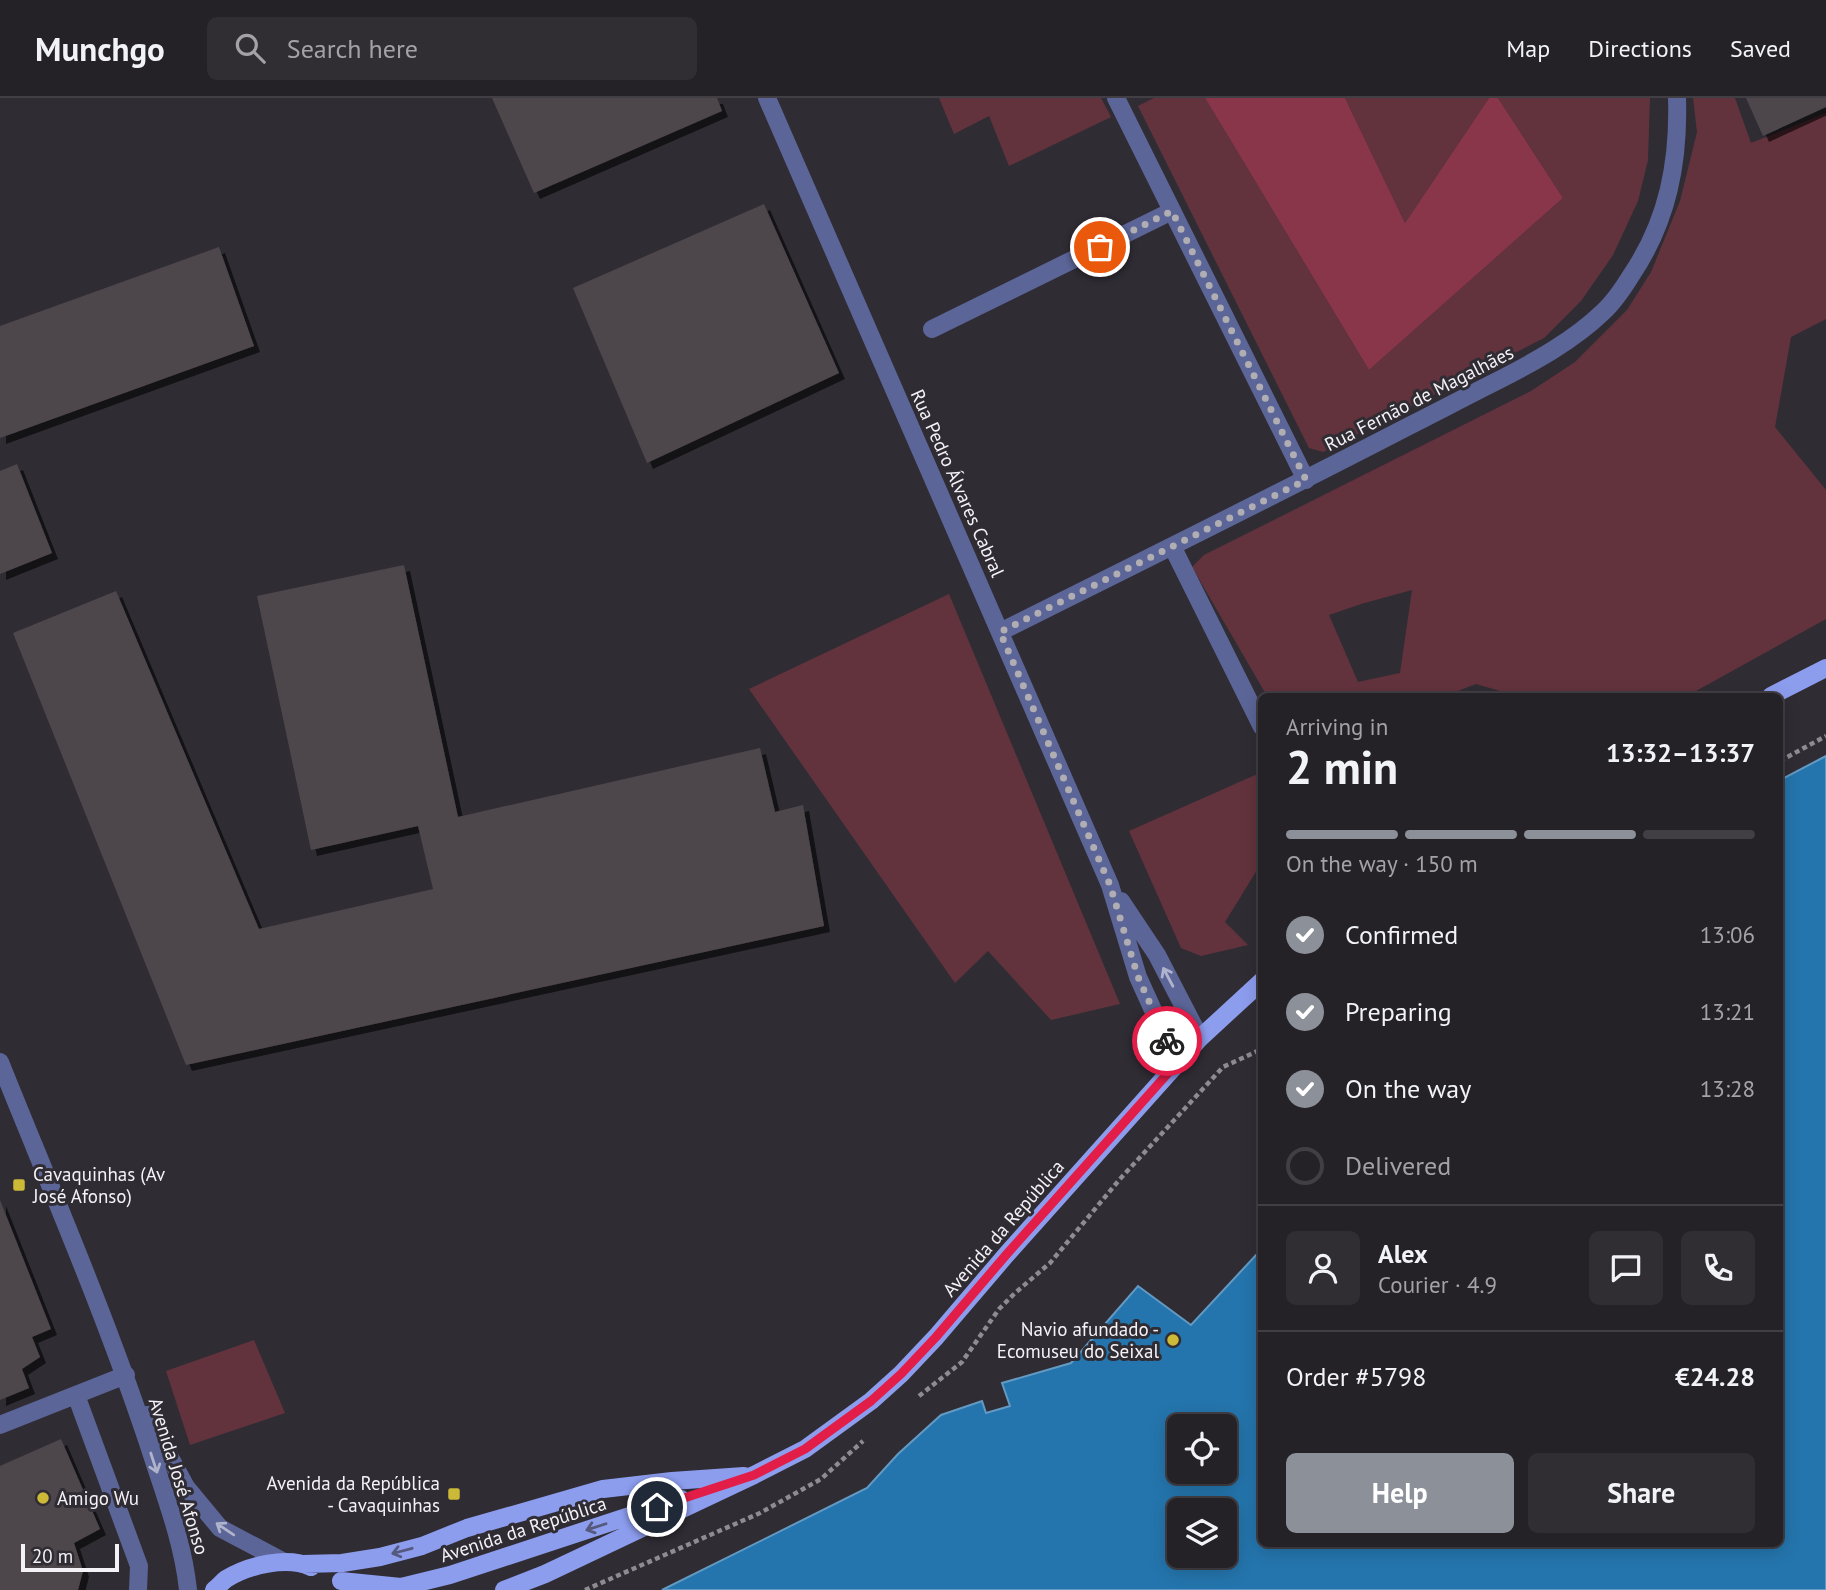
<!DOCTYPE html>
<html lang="en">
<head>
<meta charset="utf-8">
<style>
  body { margin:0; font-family:"PT Sans",sans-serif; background:#302e33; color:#f1f3f6; height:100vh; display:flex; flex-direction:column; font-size:26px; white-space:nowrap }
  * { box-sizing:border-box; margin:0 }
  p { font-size:23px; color:#a3a3a7 }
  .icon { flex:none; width:38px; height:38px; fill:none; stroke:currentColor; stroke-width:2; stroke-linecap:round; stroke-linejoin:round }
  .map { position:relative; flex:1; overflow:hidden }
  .details { position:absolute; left:1258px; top:595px; width:525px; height:854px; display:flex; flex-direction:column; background:#242127; border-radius:10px; box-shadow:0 4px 18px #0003,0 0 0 2px #413e44 }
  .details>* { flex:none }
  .controls { position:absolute; left:1167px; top:1316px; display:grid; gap:14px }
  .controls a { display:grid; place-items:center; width:70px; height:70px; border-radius:10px; background:#242127; box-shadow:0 4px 18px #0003,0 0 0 2px #413e44; font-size:35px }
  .scale { position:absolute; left:21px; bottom:18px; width:98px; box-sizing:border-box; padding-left:7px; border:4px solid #f5f2f7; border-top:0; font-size:19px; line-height:24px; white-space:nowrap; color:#f5f2f7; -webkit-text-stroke:5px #302c34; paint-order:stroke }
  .pin { position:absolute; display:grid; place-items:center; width:60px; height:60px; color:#fff; margin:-30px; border:4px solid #fff; border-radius:50%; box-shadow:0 2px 7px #0007 }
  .courier { position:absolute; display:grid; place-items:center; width:70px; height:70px; margin:-35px; border:5px solid #e11d48; border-radius:50%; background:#fff; color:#222; box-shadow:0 2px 9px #0007 }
  .head em { font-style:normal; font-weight:600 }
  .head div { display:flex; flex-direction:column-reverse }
  .head { display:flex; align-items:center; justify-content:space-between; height:119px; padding:0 28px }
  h1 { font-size:46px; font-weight:600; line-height:52px }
  .bar { display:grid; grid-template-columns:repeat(4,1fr); gap:10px 7px; align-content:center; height:84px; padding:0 28px }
  .bar i { height:9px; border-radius:5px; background:#413e44 }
  .bar .selected { background:#8c9099 }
  .bar p { grid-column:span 4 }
  .line { display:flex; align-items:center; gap:18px; padding:0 28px; border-top:2px solid #413e44 }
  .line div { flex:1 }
  .round { display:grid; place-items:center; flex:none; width:74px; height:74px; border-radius:10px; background:#302e33 }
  ol { padding:0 28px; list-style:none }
  li { display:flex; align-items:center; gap:21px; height:77px }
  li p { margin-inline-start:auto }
  li .icon { padding:7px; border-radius:50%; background:#8c9099; color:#fff; stroke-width:4 }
  li:last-child { color:#a3a3a7 }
  li i { width:38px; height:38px; border:4px solid #413e44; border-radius:50% }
  .primary-button { display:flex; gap:14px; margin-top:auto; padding:14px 28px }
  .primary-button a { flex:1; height:80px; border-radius:10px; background:#8c9099; color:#fff; font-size:28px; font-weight:600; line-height:80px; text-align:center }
  .primary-button a+a { background:#302e33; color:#f1f3f6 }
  header { display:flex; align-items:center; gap:42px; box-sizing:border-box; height:98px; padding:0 35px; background:#242127; border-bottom:2px solid #413e44 }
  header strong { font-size:33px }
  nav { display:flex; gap:38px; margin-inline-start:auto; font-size:24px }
  .search { width:490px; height:63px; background:#302e33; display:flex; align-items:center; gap:18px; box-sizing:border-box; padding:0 24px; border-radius:10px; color:#a3a3a7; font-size:26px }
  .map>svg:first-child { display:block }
  .green { fill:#63333d; fill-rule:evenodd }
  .forest { fill:#89364a }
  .water { fill:#2475ad; stroke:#639ac3; stroke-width:2; fill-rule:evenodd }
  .building { fill:#4e464c; filter:url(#shadow) }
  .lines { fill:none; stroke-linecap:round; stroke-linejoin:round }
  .path { stroke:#8e8b91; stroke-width:4.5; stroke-dasharray:5 3.5; stroke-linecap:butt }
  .minor { stroke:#5b6597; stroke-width:18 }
  .major { stroke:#8d9dee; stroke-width:18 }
  .oneway { stroke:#b0b3cc }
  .oneway2 { stroke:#55597e }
  .done { stroke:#b0adb3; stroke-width:7; stroke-dasharray:0 12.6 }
  .route { stroke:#e11d48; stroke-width:9 }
  .poi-dot { fill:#ccb938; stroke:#302c34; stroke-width:2.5 }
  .labels { text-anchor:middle; stroke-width:6; stroke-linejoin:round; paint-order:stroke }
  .street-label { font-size:19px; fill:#f5f2f7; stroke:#302c34 }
  .poi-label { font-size:19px; fill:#f5f2f7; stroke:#302c34; text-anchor:start }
</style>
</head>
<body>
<header>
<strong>Munchgo</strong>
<div class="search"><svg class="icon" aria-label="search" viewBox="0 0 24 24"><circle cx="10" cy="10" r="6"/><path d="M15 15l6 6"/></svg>Search here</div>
<nav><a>Map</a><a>Directions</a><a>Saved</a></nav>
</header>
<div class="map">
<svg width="1826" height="1492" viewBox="0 0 1826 1492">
  <defs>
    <filter id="shadow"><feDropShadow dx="6" dy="6" stdDeviation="0" flood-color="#0009"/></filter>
  </defs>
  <rect width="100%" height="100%" fill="#302c34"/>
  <path class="green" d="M939,0H1101L1111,19L1009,68L989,18L954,36Z
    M1154,0H1205L1369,272L1563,100L1498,0H1650L1648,62L1638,103L1613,157L1581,203L1544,240L1323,354L1309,350L1138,8Z
    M1345,0H1489L1405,125Z
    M1693,0H1735L1751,45L1826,15V221L1791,239L1775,329L1826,392V521L1687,598H1517L1476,586L1445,598H1267L1192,469L1204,457L1531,293L1575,264L1627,212L1651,174L1680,103L1697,34ZM1412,492L1400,575L1358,584L1329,517L1361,506Z
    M949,496L1120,906L1051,922L988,853L955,885L749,591Z
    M1262,674V764L1225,824L1248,847L1201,858L1181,850L1129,733Z
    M254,1242L285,1315L190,1347L166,1273Z"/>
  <path class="forest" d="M1205,0H1345L1405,125L1489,0H1498L1563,100L1369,272Z"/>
  <path class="water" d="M1826,658V1492H662L867,1390L898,1356L941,1317L982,1303L986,1315L1010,1308L1002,1285L1071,1265L1138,1188L1191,1227L1257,1156L1258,1082L1262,1079V1446H1780V682ZM1180,1328H1225V1374H1180ZM1180,1412H1225V1458H1180Z"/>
  <path class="building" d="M492,0H717L722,13L534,95Z
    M1746,0H1826V9L1763,38Z
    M764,106L839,275L647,365L573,190Z
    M219,149L254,248L0,340V228Z
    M17,366L52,455L0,476V373Z
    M404,467L458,719L760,650L775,714L803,707L824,828L186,967L13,535L116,493L259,831L433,791L418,728L311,752L257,498Z
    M0,1102L51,1231L32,1239L40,1259L22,1271L29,1290L0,1302Z
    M61,1341L100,1431L74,1445L83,1473L78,1492H0V1368Z"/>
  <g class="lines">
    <path class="path" d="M1780,663L1826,638
      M919,1298L962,1264L999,1211L1015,1195L1050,1165L1120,1081L1223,969L1262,951
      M585,1492L760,1415L821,1381L863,1343"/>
    <path class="minor" d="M767,0L1110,787L1138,879L1177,965
      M1116,0L1306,382
      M932,231L1172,113
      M1172,448L1262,629
      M1000,534C1136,466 1272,399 1407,329C1437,314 1467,298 1497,283C1534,264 1573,243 1603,214C1614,204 1624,189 1632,176C1668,122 1679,64 1677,0
      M1121,803L1157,857L1200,940
      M0,964C51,1091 106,1218 149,1348C164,1395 183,1443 188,1492
      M76,1297L139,1468L138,1492
      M147,1317L186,1389L220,1430L284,1464
      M0,1327L126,1277"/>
    <path class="major" d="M1771,598L1826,570
      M303,1466L342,1465L380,1459L422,1448L467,1430L603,1391L672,1383L744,1378
      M341,1483L401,1489L450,1477L681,1401
      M214,1492C218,1489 222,1484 226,1481C249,1467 287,1458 311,1469
      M504,1492L545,1476L754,1377L805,1351L871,1303L901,1276L936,1239L1006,1157L1200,940L1262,883"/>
  </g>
  <defs><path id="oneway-shaft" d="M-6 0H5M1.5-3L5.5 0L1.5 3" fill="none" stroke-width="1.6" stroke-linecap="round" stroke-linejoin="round" transform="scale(1.75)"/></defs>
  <g class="oneway">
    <use href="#oneway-shaft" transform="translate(1168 879) rotate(-118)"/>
    <use href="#oneway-shaft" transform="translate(154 1365) rotate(72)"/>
    <use href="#oneway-shaft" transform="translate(225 1431) rotate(-146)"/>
  </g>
  <g class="oneway2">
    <use href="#oneway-shaft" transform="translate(596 1429) rotate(162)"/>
    <use href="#oneway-shaft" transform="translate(402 1453) rotate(165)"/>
  </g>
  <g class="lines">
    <path class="done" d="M1100,149L1172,113L1306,382L1000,534L1110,787L1138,879L1167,943"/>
    <path class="route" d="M657,1409L754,1377L805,1351L871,1303L901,1276L936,1239L1006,1157L1177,965L1167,943"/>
  </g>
  <g class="poi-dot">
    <rect x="12" y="1080" width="14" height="14" rx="3.5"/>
    <circle cx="1173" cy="1242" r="7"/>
    <rect x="447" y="1389" width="14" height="14" rx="3.5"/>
    <circle cx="43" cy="1400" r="7"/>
  </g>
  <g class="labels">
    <g class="street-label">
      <text transform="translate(1419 300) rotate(-27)" y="7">Rua Fernão de Magalhães</text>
      <text transform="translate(958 385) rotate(66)" y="7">Rua Pedro Álvares Cabral</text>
      <text transform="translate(1003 1130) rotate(-49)" y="7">Avenida da República</text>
      <text transform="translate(179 1378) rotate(73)" y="7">Avenida José Afonso</text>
      <text transform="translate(523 1431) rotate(-18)" y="7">Avenida da República</text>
    </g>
    <g class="poi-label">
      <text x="33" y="1083">Cavaquinhas (Av<tspan x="33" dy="22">José Afonso)</tspan></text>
      <text x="1159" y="1238" text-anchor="end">Navio afundado -<tspan x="1159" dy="22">Ecomuseu do Seixal</tspan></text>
      <text x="440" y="1392" text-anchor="end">Avenida da República<tspan x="440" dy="22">- Cavaquinhas</tspan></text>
      <text x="57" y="1407">Amigo Wu</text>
    </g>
  </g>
</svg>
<div class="controls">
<a><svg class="icon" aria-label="locate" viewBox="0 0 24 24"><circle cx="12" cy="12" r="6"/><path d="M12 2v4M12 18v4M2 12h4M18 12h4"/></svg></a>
<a><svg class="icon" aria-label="layers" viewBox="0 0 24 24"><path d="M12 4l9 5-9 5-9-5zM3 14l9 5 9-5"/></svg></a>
</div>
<div class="scale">20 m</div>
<div class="pin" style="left:1100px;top:149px;background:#ea580c"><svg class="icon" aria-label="bag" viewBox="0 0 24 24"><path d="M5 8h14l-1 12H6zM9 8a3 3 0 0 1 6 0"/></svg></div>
<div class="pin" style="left:657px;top:1409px;background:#1f2937"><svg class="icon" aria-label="home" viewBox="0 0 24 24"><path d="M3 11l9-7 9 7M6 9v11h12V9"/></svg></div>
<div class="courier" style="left:1167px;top:943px"><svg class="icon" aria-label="bike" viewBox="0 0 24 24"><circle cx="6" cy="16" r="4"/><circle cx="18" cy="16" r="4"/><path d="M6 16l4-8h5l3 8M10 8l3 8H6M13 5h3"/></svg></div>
<section class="details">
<div class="head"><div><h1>2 min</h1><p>Arriving in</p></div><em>13:32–13:37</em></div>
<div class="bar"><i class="selected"></i><i class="selected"></i><i class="selected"></i><i></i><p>On the way · 150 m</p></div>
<ol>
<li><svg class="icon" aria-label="check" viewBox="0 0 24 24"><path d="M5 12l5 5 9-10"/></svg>Confirmed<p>13:06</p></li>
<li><svg class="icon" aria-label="check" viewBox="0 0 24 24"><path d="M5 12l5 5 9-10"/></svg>Preparing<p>13:21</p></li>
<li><svg class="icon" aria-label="check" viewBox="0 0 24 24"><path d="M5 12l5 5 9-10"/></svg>On the way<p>13:28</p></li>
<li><i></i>Delivered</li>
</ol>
<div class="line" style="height:126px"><a class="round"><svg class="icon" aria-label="person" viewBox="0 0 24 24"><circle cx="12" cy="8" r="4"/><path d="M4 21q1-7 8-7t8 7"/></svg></a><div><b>Alex</b><p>Courier · 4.9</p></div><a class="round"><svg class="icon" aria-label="chat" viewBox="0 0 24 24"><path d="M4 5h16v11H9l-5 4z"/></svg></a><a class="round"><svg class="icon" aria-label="phone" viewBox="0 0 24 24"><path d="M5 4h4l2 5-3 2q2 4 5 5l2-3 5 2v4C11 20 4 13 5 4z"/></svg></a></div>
<div class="line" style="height:91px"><div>Order #5798</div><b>€24.28</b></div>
<div class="primary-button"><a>Help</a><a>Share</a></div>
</section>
</div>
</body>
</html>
